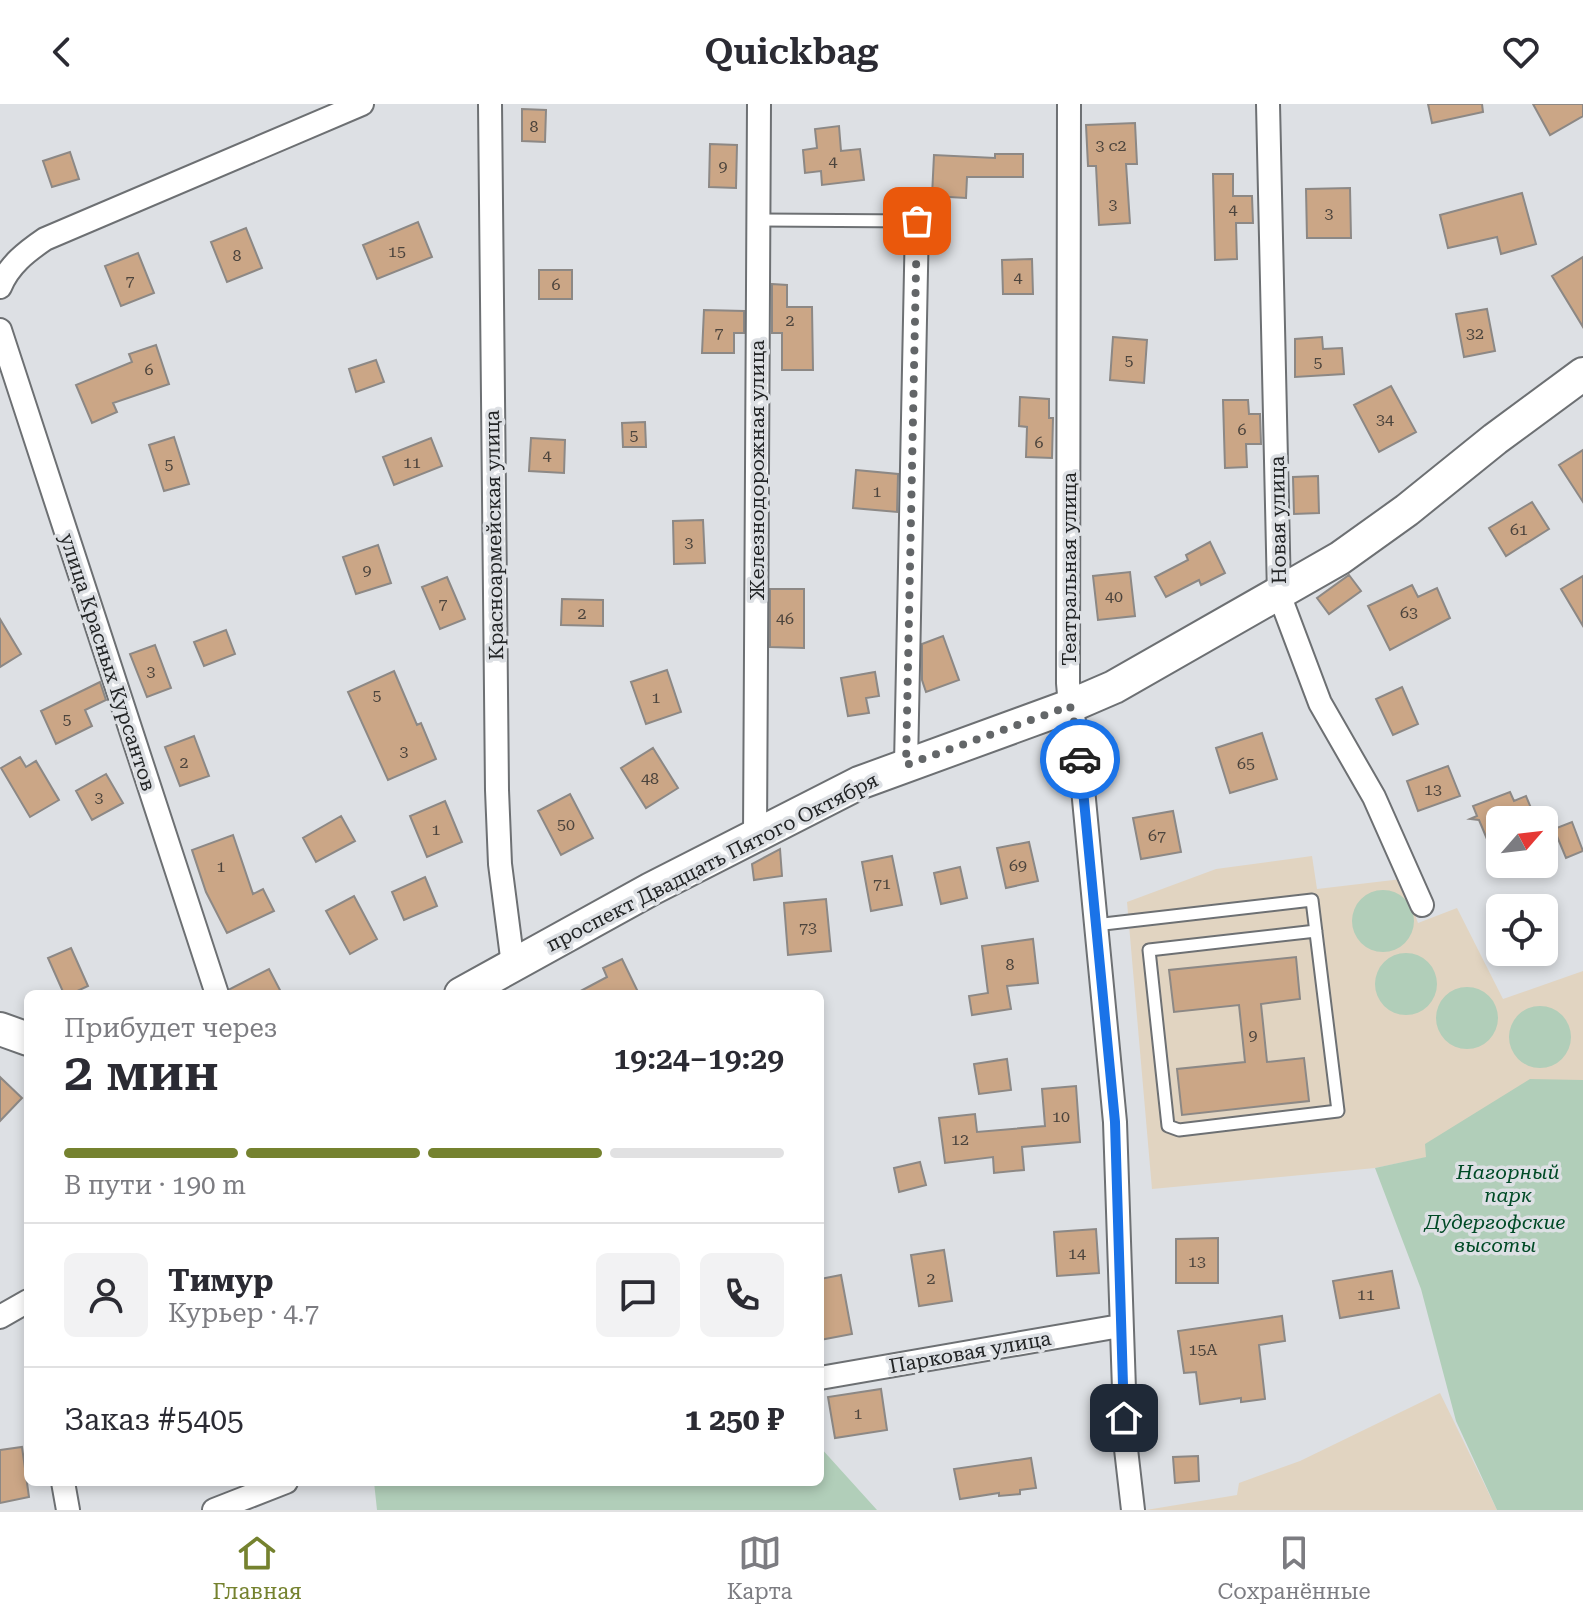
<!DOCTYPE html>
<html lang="ru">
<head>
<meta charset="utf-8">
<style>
  body { margin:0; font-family:"Roboto Serif",serif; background:#f2f2f3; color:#2b2b33; height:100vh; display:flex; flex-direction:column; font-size:30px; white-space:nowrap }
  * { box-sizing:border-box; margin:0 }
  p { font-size:26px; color:#7c7c81 }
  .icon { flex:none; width:44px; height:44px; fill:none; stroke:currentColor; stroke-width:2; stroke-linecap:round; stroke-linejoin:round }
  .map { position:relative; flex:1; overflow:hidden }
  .drawer { position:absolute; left:24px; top:886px; width:800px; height:496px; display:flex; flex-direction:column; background:#fff; border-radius:12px; box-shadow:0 4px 12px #0003 }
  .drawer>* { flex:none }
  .needle { width:52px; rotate:62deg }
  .fabs { position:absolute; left:1486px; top:702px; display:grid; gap:16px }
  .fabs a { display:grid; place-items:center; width:72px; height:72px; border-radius:12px; background:#fff; box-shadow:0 4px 12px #0003; font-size:40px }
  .pin { position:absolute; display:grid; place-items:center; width:68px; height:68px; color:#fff; margin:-34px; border-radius:16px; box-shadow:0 4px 12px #0006 }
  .courier { position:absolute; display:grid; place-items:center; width:80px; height:80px; margin:-40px; border:6px solid #1a73e8; border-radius:50%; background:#fff; color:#222; box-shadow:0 2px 10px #0007 }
  .overview em { font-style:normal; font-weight:600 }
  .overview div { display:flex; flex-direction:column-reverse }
  .overview { display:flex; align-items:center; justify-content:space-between; height:136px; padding:0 40px }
  h1 { font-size:52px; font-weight:600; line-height:60px }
  .bar { display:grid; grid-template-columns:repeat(4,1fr); gap:12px 8px; align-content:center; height:96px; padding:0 40px }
  .bar i { height:10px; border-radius:6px; background:#e1e1e2 }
  .bar .on { background:#75822f }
  .bar p { grid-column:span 4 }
  .line { display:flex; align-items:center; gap:20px; padding:0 40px; border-top:2px solid #e1e1e2 }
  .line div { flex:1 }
  .round { display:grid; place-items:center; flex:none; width:84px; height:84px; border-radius:12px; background:#f2f2f3 }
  header { display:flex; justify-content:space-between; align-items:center; height:104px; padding:0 40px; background:#fff; font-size:36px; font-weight:600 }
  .tabs { display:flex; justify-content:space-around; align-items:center; height:112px; border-top:2px solid #e1e1e2; background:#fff; font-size:22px; color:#7c7c81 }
  .tabs a { display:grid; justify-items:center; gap:4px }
  .tabs .on { color:#75822f }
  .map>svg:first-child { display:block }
  .education { fill:#e1d4c1 }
  .green { fill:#b1ceb9 }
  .building { fill:#cba686; stroke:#8c8885; stroke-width:2 }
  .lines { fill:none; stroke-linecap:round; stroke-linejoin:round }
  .lane-casing { stroke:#6d7073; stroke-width:15 }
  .street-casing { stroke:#6d7073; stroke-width:26 }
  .secondary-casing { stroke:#6d7073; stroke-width:36 }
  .lane { stroke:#fff; stroke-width:11 }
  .street { stroke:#fff; stroke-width:22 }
  .secondary { stroke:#fff; stroke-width:32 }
  .done { stroke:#636668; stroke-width:8; stroke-dasharray:0 14.4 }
  .route { stroke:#1a73e8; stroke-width:10 }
  .labels { text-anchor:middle; stroke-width:7; stroke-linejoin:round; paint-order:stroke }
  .number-label { font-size:16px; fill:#4c443d }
  .street-label { font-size:20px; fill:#222425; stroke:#dde0e4 }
  .park-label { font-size:20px; font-style:italic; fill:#004a26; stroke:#dde0e4 }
</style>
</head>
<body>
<header><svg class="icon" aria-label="back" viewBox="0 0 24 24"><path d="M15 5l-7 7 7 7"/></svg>Quickbag<svg class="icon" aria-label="heart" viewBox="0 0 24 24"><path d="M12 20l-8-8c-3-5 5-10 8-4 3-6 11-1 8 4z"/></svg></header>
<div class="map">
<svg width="1583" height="1406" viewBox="0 0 1583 1406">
  <rect width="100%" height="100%" fill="#dde0e4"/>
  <path class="education" d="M1312,752L1317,785L1402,775L1418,819L1457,804L1503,895L1583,867V1021L1375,1064L1152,1085L1127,798L1216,765Z
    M1440,1289L1497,1406H1146L1237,1391L1239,1379L1300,1357Z"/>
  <path class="green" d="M1352 817a31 31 0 1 1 62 0a31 31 0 1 1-62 0Z
    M1375 880a31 31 0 1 1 62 0a31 31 0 1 1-62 0Z
    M1436 914a31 31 0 1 1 62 0a31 31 0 1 1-62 0Z
    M1509 933a31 31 0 1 1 62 0a31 31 0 1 1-62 0Z
    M1530,975L1583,976V1406H1497L1456,1317L1421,1185L1375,1064L1426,1053L1425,1040Z
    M820,1343L877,1406H377L374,1378H820Z"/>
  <path class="building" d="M1428,0H1482L1483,8L1432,19Z
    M1533,0H1583V12L1550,31Z
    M522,5L546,6L545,38L522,37Z
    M1135,19L1137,60H1126L1130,119L1099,121L1096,62H1088L1086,21Z
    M839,22L841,47L860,45L864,76L822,81L821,67L805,69L803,46L817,44L815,25Z
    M710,40L737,41L736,84L709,83Z
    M70,48L79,75L52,83L43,57Z
    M995,50H1023V73H967L966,94L932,92L934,51L995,54Z
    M1213,70H1233V92H1252L1253,119H1236L1237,155L1215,156Z
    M1350,84L1351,134H1307L1306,85Z
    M1522,89L1536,140L1501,150L1497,133L1448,144L1440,111Z
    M418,118L432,153L377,175L363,141Z
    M246,124L262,164L227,178L211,138Z
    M138,149L154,189L121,202L105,162Z
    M1583,153V223L1552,172Z
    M1032,155L1033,190H1003L1002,156Z
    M539,166H572V195H539Z
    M772,180L787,181V203H812L813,266H782V229H772Z
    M1487,205L1495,247L1464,253L1456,210Z
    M704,206L744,207V229H734V249H702Z
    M1113,233L1147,236L1144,279L1110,276Z
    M1322,233L1323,245L1342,244L1344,270L1295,273V235Z
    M156,241L169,280L113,299L117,308L92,319L76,281L132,258L129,250Z
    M376,256L384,278L356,288L349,265Z
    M1391,282L1416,328L1379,348L1354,301Z
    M1020,293L1049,295V314H1053L1052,354L1026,353L1027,323L1019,322Z
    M1223,296H1248L1249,310H1260L1261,340H1246L1247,363L1225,364Z
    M645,318L646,343H623L622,319Z
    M174,333L189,380L164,387L149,341Z
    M431,334L442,362L394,381L383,353Z
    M531,334L565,336L564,369L529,367Z
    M1583,346V398L1559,361Z
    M856,366L898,370L897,408L853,404Z
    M1318,372L1319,409L1294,410L1293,373Z
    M1532,398L1549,425L1506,452L1489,424Z
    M703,416L705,459L674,460L673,417Z
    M1210,438L1225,469L1201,481L1199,476L1166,493L1155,473L1188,456L1186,451Z
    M378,441L391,479L356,490L343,453Z
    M1130,468L1135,512L1098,516L1093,472Z
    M1349,471L1361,487L1329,510L1317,494Z
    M1583,472V522L1561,485Z
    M447,473L465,515L440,525L422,483Z
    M1412,481L1418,493L1437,484L1450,514L1390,546L1368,502Z
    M770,485H804V544L770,543Z
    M562,495L603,496V522L561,521Z
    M0,515L21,550L0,563Z
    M226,526L235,550L204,562L194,538Z
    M943,532L959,576L926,588L922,576V540Z
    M155,541L171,584L147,593L130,550Z
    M667,566L681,608L646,620L631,578Z
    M394,567L417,621L421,619L436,655L388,676L348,588Z
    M875,568L879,592L866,594L869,609L848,612L841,574Z
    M100,578L106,596L85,606L92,622L56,640L41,607Z
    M1402,583L1418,620L1393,631L1376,595Z
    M1262,629L1277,675L1230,689L1216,644Z
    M194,632L209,672L180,682L165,643Z
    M653,644L678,684L646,704L621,664Z
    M20,653L26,663L36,657L59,696L30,713L1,664Z
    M1448,662L1460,692L1418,707L1407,677Z
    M106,670L123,699L92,716L76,687Z
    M1510,688L1514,697L1526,692L1536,716H1500V766L1479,716L1470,715L1477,712L1473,702Z
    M570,690L593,734L561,751L538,707Z
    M445,697L462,738L427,753L410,712Z
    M1173,707L1181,748L1141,755L1133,714Z
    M341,712L355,737L316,758L303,734Z
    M1572,718L1583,747L1566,754L1554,725Z
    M233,731L253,790L263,785L274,807L227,829L206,788L192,746Z
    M1029,738L1038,777L1006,784L997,744Z
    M780,745L782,772L754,776L752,760Z
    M892,752L902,801L871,807L862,758Z
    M960,763L967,794L941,800L934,769Z
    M425,773L437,802L404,816L392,788Z
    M354,792L377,835L350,850L326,807Z
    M826,795L831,847L788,851L784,799Z
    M1033,835L1038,879L1007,882L1011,905L972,911L969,892L988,889L982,842Z
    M71,844L88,882L71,890H64L48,854Z
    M1296,853L1300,895L1261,900L1267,958L1304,954L1309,997L1182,1011L1177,965L1245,958L1239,901L1174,908L1169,866Z
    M622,855L639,890H575L607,873L603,864Z
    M269,865L282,890H231L230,885Z
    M1007,955L1011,986L979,990L974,960Z
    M0,973L22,994L0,1017Z
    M1076,982L1080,1038L1022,1043L1024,1066L994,1069L993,1053L945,1059L939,1014L975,1010L977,1028L1045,1022L1042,985Z
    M920,1058L926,1081L899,1088L894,1064Z
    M1096,1125L1099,1169L1057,1172L1054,1128Z
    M1218,1134V1179H1176V1135Z
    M944,1146L952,1197L919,1202L911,1151Z
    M1392,1167L1399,1204L1340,1214L1333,1177Z
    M841,1171L852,1230L820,1236V1175Z
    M1282,1212L1285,1237L1259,1241L1265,1295L1241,1298V1294L1200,1300L1196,1268L1184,1269L1178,1227Z
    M881,1285L887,1326L835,1334L828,1293Z
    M22,1343L29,1393L0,1399V1346Z
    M1198,1352L1199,1377L1175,1379L1173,1353Z
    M1031,1354L1036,1384L1020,1386V1390L999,1392V1389L960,1395L954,1365Z"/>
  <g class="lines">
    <g class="lane-casing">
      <path id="lane" d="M759,116L917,117
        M1095,821L1312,796L1338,1007L1179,1026L1168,1022L1149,846L1316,827"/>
    </g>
    <g class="street-casing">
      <path id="street" d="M490,0L497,686L500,760L513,861
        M1069,0L1068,579L1070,602L1078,633L1115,1018L1126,1345L1133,1406
        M1268,0L1279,490L1320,599L1374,693L1422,801
        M0,183C9,161 26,148 45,135L362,0
        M0,226L217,890
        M906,661L917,117
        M755,732L759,0
        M0,1213L28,1197
        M820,1274L1120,1222
        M63,1378L68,1406
        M214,1406L286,1378"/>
    </g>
    <g class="secondary-casing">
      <path id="secondary" d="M461,890L651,785L859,679L1070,602L1114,583L1340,454L1407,406L1495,335L1583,270
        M0,925L28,935"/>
    </g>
    <use href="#lane" class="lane"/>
    <use href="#street" class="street"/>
    <use href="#secondary" class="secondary"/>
  </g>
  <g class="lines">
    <path class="done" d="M917,117L906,661L1070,602L1078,633L1080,655"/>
    <path class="route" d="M1080,655L1115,1018L1124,1314"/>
  </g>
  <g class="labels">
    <g class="number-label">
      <text x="534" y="28">8</text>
      <text x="1111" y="47">3 с2</text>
      <text x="833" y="63">4</text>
      <text x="723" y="68">9</text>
      <text x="1113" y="106">3</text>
      <text x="1233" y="111">4</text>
      <text x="1329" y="115">3</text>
      <text x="397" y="153">15</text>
      <text x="237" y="157">8</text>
      <text x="1018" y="179">4</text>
      <text x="130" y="182">7</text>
      <text x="556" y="186">6</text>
      <text x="790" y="222">2</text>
      <text x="719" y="234">7</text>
      <text x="1475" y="235">32</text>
      <text x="1129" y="262">5</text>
      <text x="1318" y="264">5</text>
      <text x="149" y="271">6</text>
      <text x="1385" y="321">34</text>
      <text x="1242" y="331">6</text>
      <text x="634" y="337">5</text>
      <text x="1039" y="344">6</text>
      <text x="547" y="357">4</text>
      <text x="412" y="364">11</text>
      <text x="169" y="366">5</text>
      <text x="877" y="393">1</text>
      <text x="1519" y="431">61</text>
      <text x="689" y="444">3</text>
      <text x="367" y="472">9</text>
      <text x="1114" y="498">40</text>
      <text x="443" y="505">7</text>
      <text x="1409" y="514">63</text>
      <text x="582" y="515">2</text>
      <text x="785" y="520">46</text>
      <text x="151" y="573">3</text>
      <text x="377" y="597">5</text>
      <text x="656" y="599">1</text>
      <text x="67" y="621">5</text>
      <text x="404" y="653">3</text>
      <text x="184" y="664">2</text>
      <text x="1246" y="665">65</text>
      <text x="650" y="680">48</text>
      <text x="1433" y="691">13</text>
      <text x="99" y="699">3</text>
      <text x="566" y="726">50</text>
      <text x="436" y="731">1</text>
      <text x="1157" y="737">67</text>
      <text x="1018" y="767">69</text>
      <text x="221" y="768">1</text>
      <text x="882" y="785">71</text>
      <text x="808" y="829">73</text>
      <text x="1010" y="866">8</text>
      <text x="1253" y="937">9</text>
      <text x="1061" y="1018">10</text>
      <text x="960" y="1041">12</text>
      <text x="1077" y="1155">14</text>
      <text x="1197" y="1163">13</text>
      <text x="931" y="1180">2</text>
      <text x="1366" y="1196">11</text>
      <text x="1203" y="1251">15А</text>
      <text x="858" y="1315">1</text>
    </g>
    <g class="street-label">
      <text transform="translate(757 366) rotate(-90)" y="7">Железнодорожная улица</text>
      <text transform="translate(1278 416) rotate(-91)" y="7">Новая улица</text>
      <text transform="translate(494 431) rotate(-91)" y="7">Красноармейская улица</text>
      <text transform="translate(1069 465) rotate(-90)" y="7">Театральная улица</text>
      <text transform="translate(108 558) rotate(72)" y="7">улица Красных Курсантов</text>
      <text transform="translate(712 758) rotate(-27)" y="7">проспект Двадцать Пятого Октября</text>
      <text transform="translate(970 1248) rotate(-10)" y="7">Парковая улица</text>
    </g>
    <g class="park-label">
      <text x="1508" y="1075">Нагорный<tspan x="1508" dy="23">парк</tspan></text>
      <text x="1495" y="1125">Дудергофские<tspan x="1495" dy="23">высоты</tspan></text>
    </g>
  </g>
</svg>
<div class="fabs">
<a><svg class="needle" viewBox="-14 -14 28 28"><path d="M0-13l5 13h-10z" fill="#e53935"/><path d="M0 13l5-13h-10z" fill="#7c7c81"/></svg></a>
<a><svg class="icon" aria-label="locate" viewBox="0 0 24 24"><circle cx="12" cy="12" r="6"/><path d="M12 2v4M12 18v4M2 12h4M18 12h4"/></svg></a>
</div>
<div class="pin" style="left:917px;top:117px;background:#ea580c"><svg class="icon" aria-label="bag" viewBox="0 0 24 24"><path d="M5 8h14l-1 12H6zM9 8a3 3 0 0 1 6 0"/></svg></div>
<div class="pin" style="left:1124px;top:1314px;background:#1f2937"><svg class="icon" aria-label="home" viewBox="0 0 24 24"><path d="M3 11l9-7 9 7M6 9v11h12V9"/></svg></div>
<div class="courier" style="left:1080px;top:655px"><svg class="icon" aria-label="car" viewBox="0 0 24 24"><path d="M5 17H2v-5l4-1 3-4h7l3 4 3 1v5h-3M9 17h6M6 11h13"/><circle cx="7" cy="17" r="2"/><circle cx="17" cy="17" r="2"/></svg></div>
<section class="drawer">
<div class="overview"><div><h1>2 мин</h1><p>Прибудет через</p></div><em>19:24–19:29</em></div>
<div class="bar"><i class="on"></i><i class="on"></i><i class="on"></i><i></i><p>В пути · 190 m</p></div>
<div class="line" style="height:144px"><a class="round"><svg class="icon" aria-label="person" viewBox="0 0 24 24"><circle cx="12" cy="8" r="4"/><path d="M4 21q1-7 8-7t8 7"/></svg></a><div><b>Тимур</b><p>Курьер · 4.7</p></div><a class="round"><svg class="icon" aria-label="chat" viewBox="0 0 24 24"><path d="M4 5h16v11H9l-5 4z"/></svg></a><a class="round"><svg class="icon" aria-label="phone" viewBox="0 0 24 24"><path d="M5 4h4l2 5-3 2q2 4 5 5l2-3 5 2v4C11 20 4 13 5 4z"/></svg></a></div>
<div class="line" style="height:104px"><div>Заказ #5405</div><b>1 250 ₽</b></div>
</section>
</div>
<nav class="tabs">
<a class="on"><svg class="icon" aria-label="home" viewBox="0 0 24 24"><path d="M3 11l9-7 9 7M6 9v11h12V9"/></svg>Главная</a>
<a><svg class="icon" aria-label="map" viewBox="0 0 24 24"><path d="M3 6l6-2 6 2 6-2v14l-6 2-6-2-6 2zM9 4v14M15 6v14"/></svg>Карта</a>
<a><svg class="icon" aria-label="saved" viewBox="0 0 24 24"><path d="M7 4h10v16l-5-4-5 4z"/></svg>Сохранённые</a>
</nav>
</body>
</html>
